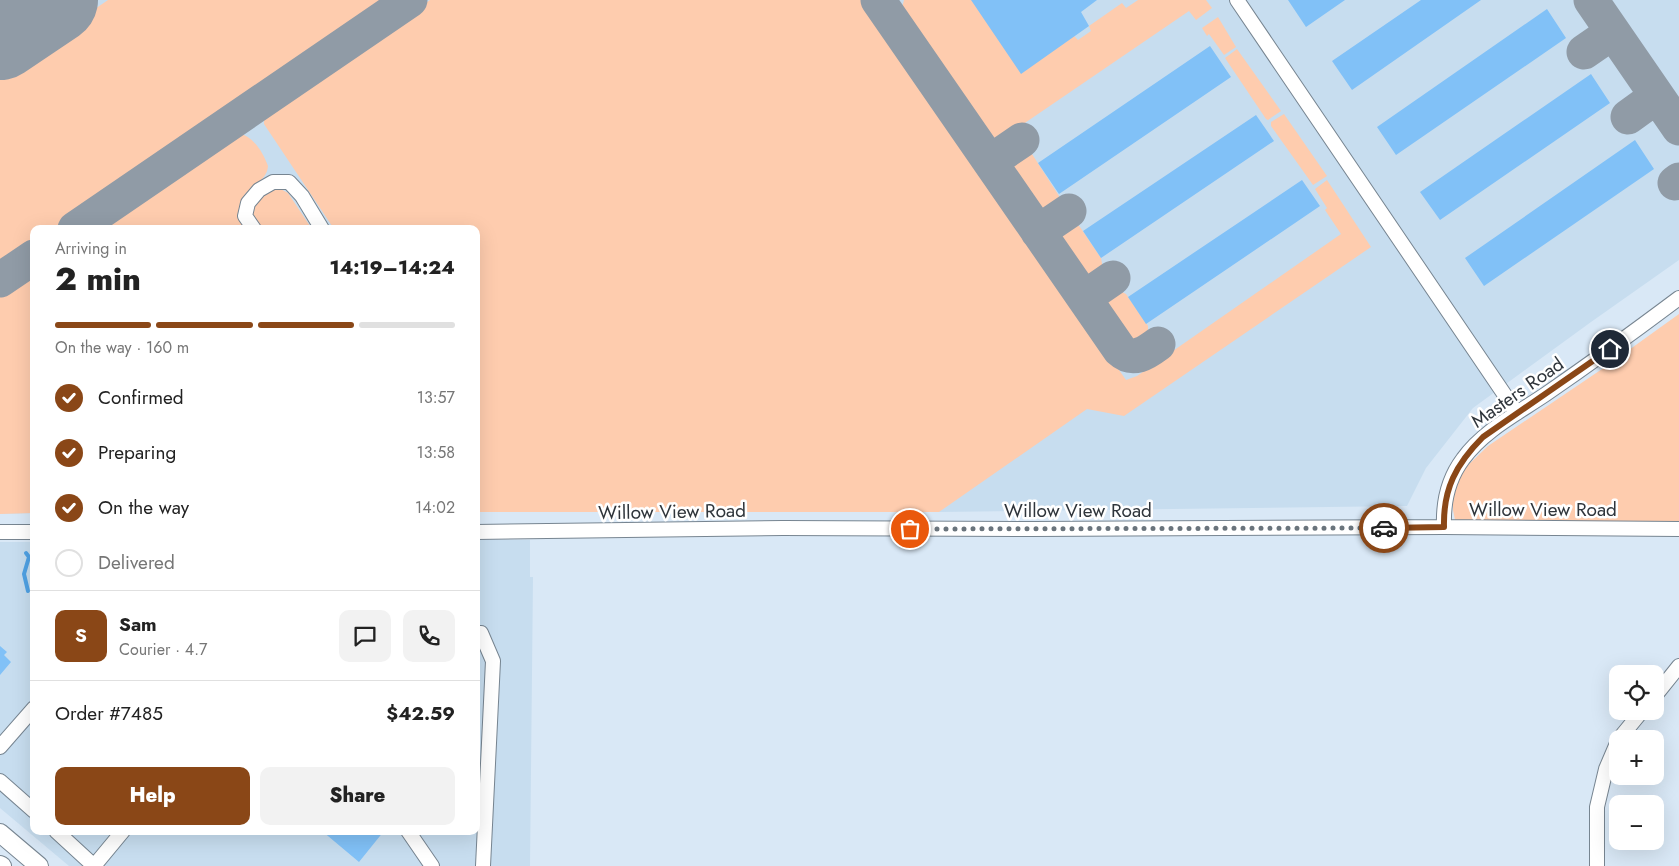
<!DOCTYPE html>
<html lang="en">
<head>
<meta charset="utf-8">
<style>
  body { margin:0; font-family:Jost,sans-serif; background:#f2f2f2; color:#222; height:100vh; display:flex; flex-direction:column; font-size:19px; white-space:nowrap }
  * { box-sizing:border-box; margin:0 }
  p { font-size:16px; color:#767676 }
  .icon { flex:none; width:28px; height:28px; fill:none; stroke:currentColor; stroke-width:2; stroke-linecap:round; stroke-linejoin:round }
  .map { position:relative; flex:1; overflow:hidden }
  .sheet { position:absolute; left:30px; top:225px; width:450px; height:610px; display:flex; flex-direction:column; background:#fff; border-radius:10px; box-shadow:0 5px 20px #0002 }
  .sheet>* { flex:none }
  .controls { position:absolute; left:1609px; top:665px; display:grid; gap:10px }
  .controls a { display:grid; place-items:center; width:55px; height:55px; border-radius:10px; background:#fff; box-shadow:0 5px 20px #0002; font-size:25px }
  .pin { position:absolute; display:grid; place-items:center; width:42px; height:42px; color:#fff; margin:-21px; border:2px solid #fff; border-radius:50%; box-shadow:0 1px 5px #0007 }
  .courier { position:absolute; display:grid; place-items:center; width:50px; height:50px; margin:-25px; border:4px solid #8a4717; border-radius:50%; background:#fff; color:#222; box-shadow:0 1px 6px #0007 }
  .summary em { font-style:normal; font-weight:800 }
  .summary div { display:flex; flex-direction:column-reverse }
  .summary { display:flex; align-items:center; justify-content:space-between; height:85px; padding:0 25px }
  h1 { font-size:32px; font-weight:800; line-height:38px }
  .bar { display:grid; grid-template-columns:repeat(4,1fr); gap:8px 5px; align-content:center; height:60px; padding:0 25px }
  .bar i { height:6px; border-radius:4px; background:#e0e0e0 }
  .bar .selected { background:#8a4717 }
  .bar p { grid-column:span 4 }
  .line { display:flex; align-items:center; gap:12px; padding:0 25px; border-top:1px solid #e0e0e0 }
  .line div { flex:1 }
  .round { display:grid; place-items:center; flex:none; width:52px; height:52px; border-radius:10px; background:#f2f2f2 }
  ol { padding:0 25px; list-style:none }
  li { display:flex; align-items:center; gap:15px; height:55px }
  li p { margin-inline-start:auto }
  li .icon { padding:5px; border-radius:50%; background:#8a4717; color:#fff; stroke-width:4 }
  li:last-child { color:#767676 }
  li i { width:28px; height:28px; border:2px solid #e0e0e0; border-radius:50% }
  .button { display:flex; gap:10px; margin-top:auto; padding:10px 25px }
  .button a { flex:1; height:58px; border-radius:10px; background:#8a4717; color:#fff; font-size:20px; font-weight:800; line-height:58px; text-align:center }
  .button a+a { background:#f2f2f2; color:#222 }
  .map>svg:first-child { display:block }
  .built { fill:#c7ddef }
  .green { fill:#feccae }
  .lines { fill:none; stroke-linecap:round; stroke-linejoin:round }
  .stream { stroke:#50a2e5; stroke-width:4 }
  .taxiway { stroke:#909ba6; stroke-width:35 }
  .runway { stroke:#909ba6; stroke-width:86 }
  .building { fill:#81c1f7 }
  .minor-casing { stroke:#778591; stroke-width:16 }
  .major-casing { stroke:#778591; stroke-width:20 }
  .minor { stroke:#fff; stroke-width:14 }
  .major { stroke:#fff; stroke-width:18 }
  .done { stroke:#6a747c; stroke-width:5; stroke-dasharray:0 9 }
  .route { stroke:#8a4717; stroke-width:6 }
  .labels { text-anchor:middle; stroke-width:5; stroke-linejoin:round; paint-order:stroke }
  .street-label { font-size:19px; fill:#2f353b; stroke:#fff }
</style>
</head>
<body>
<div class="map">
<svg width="1679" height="866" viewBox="0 0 1679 866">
  <rect width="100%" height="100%" fill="#d9e8f6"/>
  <path class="built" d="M0,0H1679V260L1591,322L1473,408L1426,468L1407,506L939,512H476V229H34V513L0,514Z
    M476,540H530V577H533L530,866H69L0,808V542H34V831H476Z"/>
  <path class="green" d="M108,0H388L55,229H34V243L0,266V74Z
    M430,0H863L1126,380L1137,376L1341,234L1325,210L1327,208L1315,189L1327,180L1371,247L1124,416L1087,409L939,512H476V229H334L264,124V119L269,110Z
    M904,0H972L1074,36L1078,40L1091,31L1089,26L1122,3L1126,8L1138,0H1206L1212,8L1196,20L1189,11L1003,138L993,140L987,137L903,14L902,8Z
    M1218,17L1236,47L1224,55L1209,34L1207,36L1202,28Z
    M1237,49L1281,111L1268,120L1266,119L1225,58Z
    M1284,114L1327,176L1313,185L1271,126V122Z
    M236,133C252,134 263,152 268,166C267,186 237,188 240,211C241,216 246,223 248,229H96Z
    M1028,154H1032L1059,196L1057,204L1049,210L1042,212L1036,209L1011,169V163L1017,158Z
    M277,187L288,193L312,229H260L251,214L254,200Z
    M1072,224H1077L1080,227L1101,258L1103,269L1091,278L1084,277C1078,268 1057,244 1060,235C1061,230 1068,227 1072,224Z
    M34,271V513L0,514V294Z
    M1118,290L1126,294L1148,326V335L1138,342L1127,340L1105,308V298Z
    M1679,314V522L1455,520L1453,510V494L1464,469L1488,446L1608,365Z"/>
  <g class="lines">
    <path class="stream" d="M26,553L29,557L24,574L28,591"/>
    <path class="taxiway" d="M878,0L1120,350C1133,362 1146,353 1158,344
      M1591,0L1679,128
      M1584,52L1613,32
      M1628,117L1657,96
      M990,162L1022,140
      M1675,183L1679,180
      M75,229L410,0
      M1038,232L1069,211
      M0,280L34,257
      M1084,298L1113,278"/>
    <path class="runway" d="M0,37L55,0"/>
  </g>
  <path class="building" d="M971,0H1097L1081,12L1089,26L1021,74Z
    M1288,0H1345L1306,27Z
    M1421,0H1481L1352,90L1332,61Z
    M1547,9L1566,38L1396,155L1377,127Z
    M1210,46L1231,77L1059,194L1038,163Z
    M1591,74L1610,103L1440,220L1420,192Z
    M1256,115L1274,141L1101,258L1083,231Z
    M1635,140L1654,169L1484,286L1465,258Z
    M1302,180L1320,206L1146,324L1128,297Z
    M0,646L7,652L4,655L11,662L0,675Z
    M322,831H384L359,862Z"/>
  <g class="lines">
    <g class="minor-casing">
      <path id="minor" d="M1237,0L1517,413
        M254,229L245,216L248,203L259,190L273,182H289L302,196L322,229
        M1444,527C1443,503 1448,479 1463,459C1483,431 1518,413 1546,394C1591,363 1635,331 1679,298
        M0,532H34
        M476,532L783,528L1033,529L1444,527L1679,529
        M476,633H481L493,661L483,866
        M1655,696L1679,666
        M1619,739L1642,711
        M0,747L34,708
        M0,781L34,811
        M56,831L94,866
        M408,831L432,866
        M94,866L123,831
        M1597,866V807L1606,769L1618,741"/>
    </g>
    <g class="major-casing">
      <path id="major" d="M0,833L39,866
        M0,865L2,866"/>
    </g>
    <use href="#minor" class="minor"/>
    <use href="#major" class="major"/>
  </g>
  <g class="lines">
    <path class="done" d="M910,529L1384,528"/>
    <path class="route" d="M1384,528L1444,527C1443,489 1456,464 1483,437L1610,349"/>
  </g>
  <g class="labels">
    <g class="street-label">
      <text transform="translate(1517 392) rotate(-35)" y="7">Masters Road</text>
      <text x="1543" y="516">Willow View Road</text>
      <text x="1078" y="517">Willow View Road</text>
      <text transform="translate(672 511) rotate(-1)" y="7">Willow View Road</text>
    </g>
  </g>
</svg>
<div class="controls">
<a><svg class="icon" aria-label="locate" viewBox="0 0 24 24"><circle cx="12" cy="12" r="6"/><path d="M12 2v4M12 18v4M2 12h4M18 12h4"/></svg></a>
<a>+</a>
<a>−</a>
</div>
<div class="pin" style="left:910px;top:529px;background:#ea580c"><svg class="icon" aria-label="bag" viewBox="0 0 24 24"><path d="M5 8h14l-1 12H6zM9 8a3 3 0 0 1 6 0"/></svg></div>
<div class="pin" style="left:1610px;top:349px;background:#1f2937"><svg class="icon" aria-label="home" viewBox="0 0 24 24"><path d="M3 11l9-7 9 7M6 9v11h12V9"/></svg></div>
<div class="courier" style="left:1384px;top:528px"><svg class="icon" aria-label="car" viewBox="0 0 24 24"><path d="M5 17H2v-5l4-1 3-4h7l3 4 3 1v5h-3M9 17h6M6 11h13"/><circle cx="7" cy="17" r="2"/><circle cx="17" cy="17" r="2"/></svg></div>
<section class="sheet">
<div class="summary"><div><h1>2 min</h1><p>Arriving in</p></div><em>14:19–14:24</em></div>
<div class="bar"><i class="selected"></i><i class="selected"></i><i class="selected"></i><i></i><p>On the way · 160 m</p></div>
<ol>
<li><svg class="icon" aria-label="check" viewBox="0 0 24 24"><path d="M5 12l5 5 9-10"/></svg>Confirmed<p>13:57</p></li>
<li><svg class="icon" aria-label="check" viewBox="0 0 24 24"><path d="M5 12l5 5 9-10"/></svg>Preparing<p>13:58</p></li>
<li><svg class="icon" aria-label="check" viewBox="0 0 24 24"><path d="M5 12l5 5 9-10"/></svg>On the way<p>14:02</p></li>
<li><i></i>Delivered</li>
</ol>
<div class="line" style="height:90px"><b class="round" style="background:#8a4717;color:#fff">S</b><div><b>Sam</b><p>Courier · 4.7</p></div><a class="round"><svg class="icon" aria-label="chat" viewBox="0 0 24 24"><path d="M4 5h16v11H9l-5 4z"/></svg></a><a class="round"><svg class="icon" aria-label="phone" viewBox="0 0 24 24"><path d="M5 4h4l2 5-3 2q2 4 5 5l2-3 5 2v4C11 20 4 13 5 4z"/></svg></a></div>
<div class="line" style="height:65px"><div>Order #7485</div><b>$42.59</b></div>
<div class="button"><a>Help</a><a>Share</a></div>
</section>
</div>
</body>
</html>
